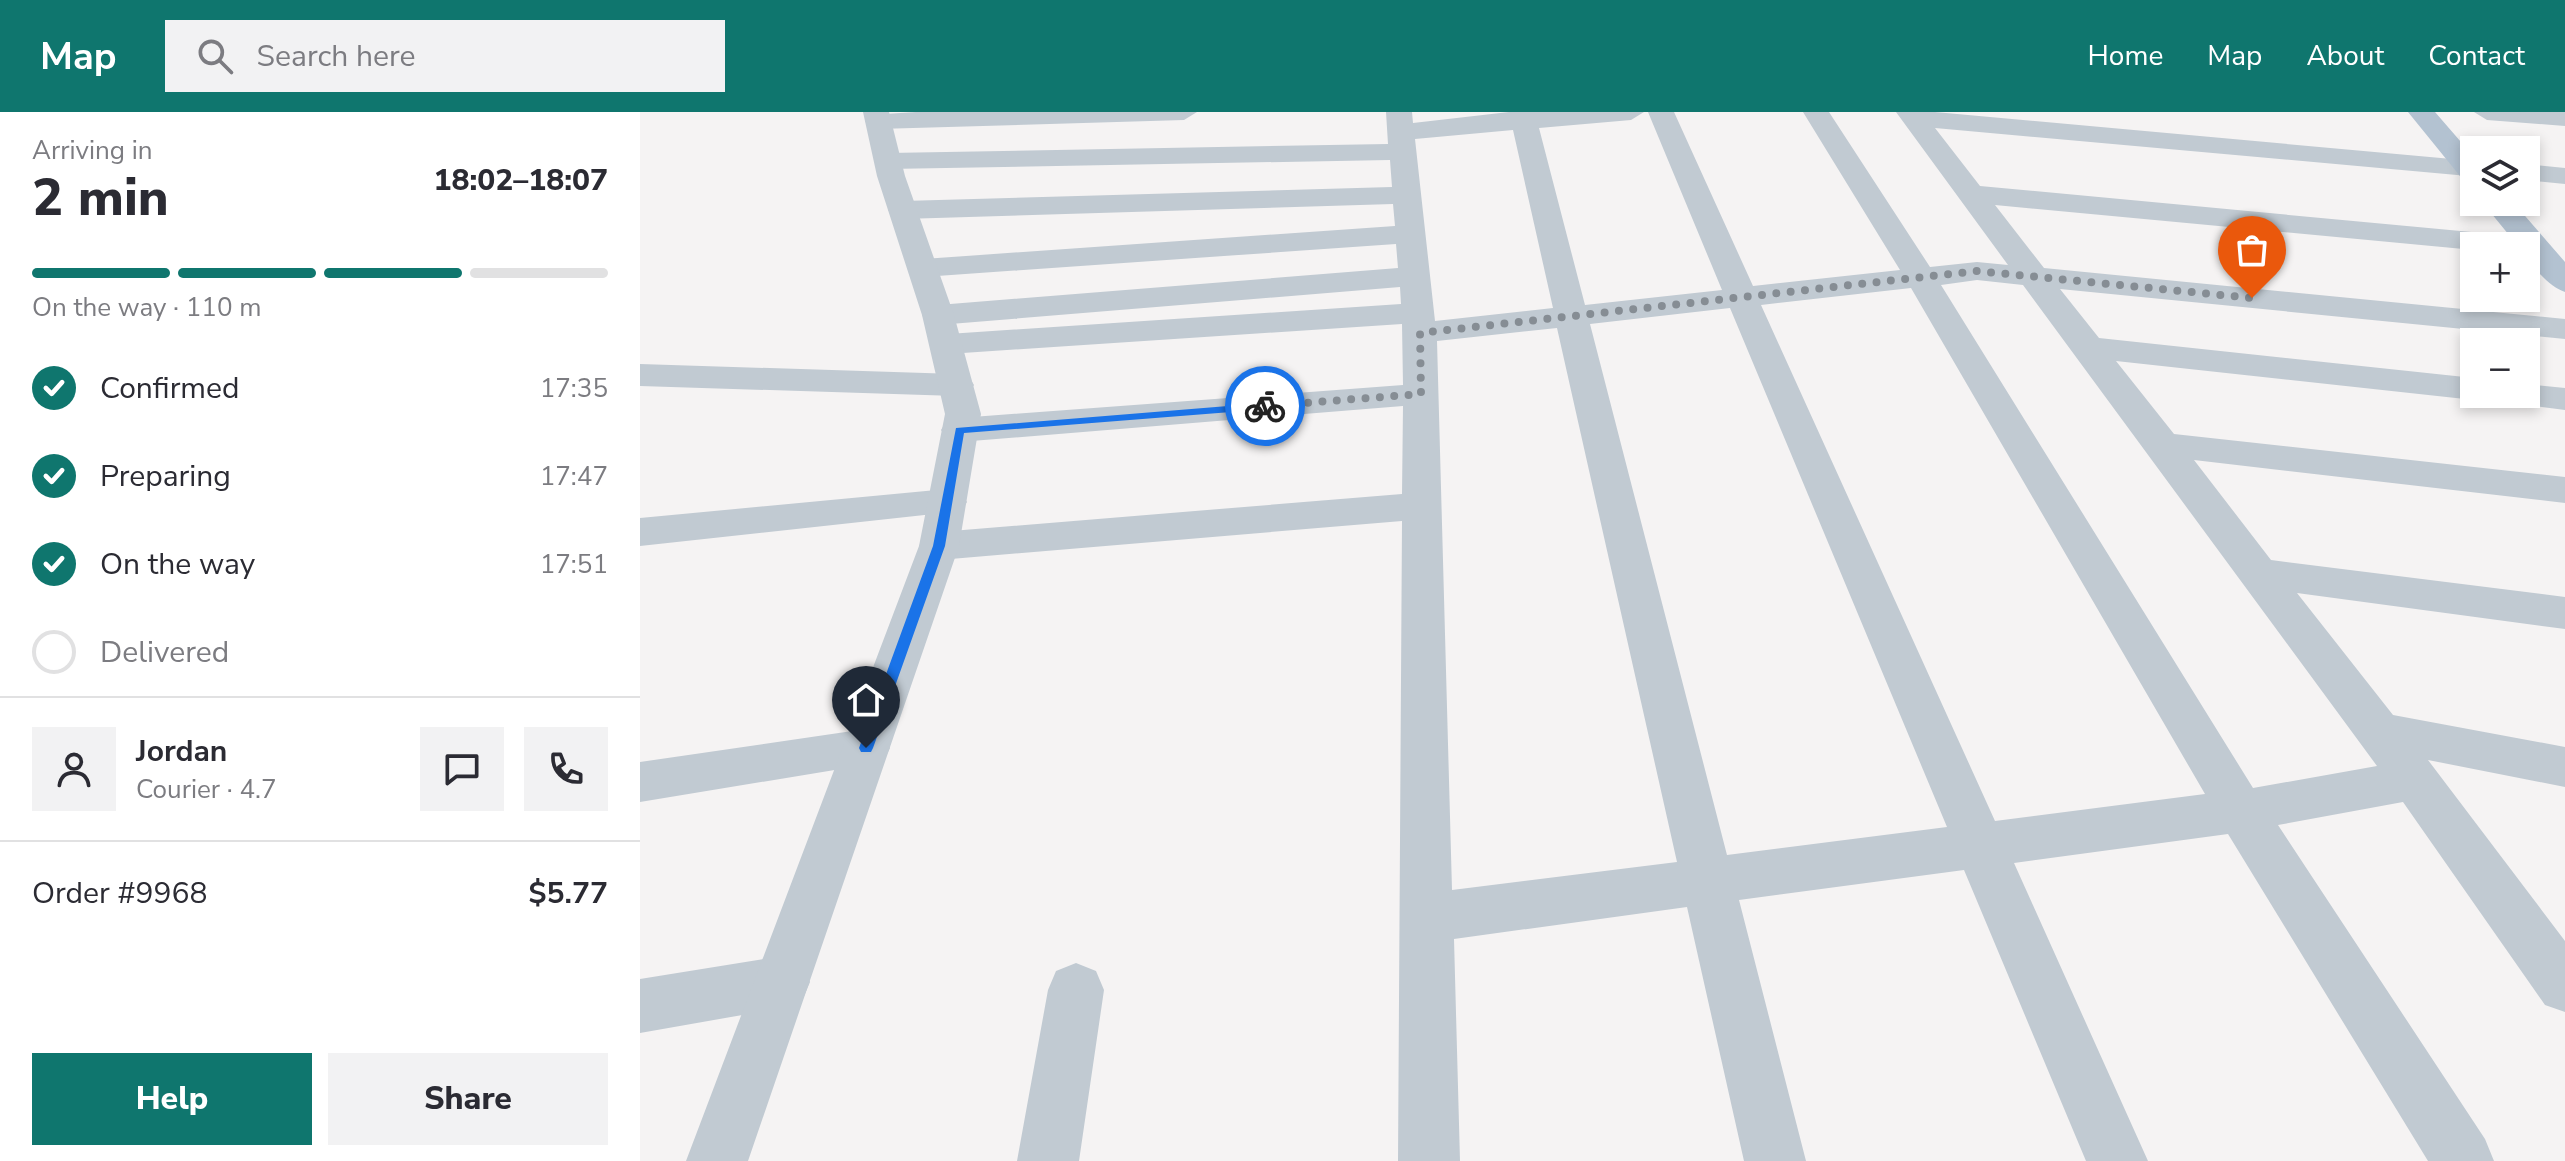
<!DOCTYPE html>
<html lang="en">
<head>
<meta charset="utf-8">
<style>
  body { margin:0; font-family:"Nunito Sans",sans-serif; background:#f2f2f3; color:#2b2b33; height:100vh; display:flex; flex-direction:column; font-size:30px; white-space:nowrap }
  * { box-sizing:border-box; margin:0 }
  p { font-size:26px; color:#7c7c81 }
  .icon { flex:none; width:44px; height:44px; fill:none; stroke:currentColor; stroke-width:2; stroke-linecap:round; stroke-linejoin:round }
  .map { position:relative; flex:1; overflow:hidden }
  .panel { display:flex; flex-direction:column; background:#fff; width:640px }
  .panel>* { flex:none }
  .controls { position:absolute; left:1820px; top:24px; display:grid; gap:16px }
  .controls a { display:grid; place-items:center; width:80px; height:80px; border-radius:0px; background:#fff; box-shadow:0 4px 12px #0003; font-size:40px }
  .pin { position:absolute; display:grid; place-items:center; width:68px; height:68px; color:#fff; margin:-82px -34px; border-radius:50% 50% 50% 0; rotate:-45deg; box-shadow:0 0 8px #0007 }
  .pin .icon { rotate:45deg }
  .courier { position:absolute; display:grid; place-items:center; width:80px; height:80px; margin:-40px; border:6px solid #1a73e8; border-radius:50%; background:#fff; color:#222; box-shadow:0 2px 10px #0007 }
  .summary em { font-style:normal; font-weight:800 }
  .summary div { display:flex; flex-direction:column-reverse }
  .summary { display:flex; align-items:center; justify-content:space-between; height:136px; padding:0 32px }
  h1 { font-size:52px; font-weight:800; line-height:60px }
  .bar { display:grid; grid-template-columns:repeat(4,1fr); gap:12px 8px; align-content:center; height:96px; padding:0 32px }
  .bar i { height:10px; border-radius:6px; background:#e1e1e2 }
  .bar .on { background:#0f766e }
  .bar p { grid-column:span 4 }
  .line { display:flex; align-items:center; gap:20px; padding:0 32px; border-top:2px solid #e1e1e2 }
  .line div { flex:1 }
  .round { display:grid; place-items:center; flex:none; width:84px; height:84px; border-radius:0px; background:#f2f2f3 }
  ol { padding:0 32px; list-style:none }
  li { display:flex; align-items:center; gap:24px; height:88px }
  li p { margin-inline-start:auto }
  li .icon { padding:8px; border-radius:50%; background:#0f766e; color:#fff; stroke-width:4 }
  li:last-child { color:#7c7c81 }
  li i { width:44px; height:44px; border:4px solid #e1e1e2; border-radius:50% }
  .action { display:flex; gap:16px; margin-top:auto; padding:16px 32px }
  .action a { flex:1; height:92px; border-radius:0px; background:#0f766e; color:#fff; font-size:32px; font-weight:800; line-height:92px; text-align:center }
  .action a+a { background:#f2f2f3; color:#2b2b33 }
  header { display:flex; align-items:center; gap:48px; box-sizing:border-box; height:112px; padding:0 40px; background:#0f766e; color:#fff }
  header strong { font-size:38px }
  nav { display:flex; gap:44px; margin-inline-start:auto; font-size:28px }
  .search { width:560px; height:72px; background:#f2f2f3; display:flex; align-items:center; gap:20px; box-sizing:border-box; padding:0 28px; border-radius:0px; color:#7c7c81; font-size:30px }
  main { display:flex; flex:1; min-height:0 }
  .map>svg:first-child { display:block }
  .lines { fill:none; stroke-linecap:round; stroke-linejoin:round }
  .minor { fill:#c1cad2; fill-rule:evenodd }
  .tertiary { fill:#c1cad2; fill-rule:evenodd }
  .primary { fill:#b3c2d1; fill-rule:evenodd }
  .route { fill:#1a73e8 }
  .done { stroke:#868d94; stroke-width:8; stroke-dasharray:0 14.4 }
</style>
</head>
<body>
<header>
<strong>Map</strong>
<div class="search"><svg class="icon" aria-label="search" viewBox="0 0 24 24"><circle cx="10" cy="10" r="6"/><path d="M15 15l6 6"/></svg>Search here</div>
<nav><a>Home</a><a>Map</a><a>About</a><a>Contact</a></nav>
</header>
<main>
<section class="panel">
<div class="summary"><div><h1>2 min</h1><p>Arriving in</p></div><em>18:02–18:07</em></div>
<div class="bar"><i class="on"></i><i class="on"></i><i class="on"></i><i></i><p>On the way · 110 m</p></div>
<ol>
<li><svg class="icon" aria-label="check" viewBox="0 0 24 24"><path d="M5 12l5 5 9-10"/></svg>Confirmed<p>17:35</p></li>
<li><svg class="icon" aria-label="check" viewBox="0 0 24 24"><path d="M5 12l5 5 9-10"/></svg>Preparing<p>17:47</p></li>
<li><svg class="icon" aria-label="check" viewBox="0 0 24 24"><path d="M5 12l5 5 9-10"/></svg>On the way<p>17:51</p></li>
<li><i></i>Delivered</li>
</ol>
<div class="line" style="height:144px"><a class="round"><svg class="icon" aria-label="person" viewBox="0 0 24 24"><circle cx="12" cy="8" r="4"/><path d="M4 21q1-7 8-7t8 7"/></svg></a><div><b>Jordan</b><p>Courier · 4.7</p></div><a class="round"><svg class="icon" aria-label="chat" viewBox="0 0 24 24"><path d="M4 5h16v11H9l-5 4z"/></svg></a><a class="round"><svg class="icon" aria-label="phone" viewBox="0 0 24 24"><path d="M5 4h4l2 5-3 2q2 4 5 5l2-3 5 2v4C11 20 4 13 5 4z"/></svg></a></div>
<div class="line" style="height:104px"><div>Order #9968</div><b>$5.77</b></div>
<div class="action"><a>Help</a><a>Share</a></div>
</section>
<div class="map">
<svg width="1925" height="1049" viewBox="0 0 1925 1049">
  <rect width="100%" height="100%" fill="#f5f3f3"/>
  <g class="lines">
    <path class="minor" d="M276,0H557L544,8L238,17L229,15L225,9L229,3Z
      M746,0H772L773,11L869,0H1004L991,8L899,16L945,193L1082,178L1008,0H1034L1113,174L1260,158L1163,0H1189L1290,155L1337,150L1368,153L1256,0H1295L1834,49V63L1828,64L1295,16L1340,74L1885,125L1896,128L1900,134L1896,140L1886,143V134H1834V138L1355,93L1404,156L1925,207V227L1420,177L1459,226L1834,266V282H1848L1834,288L1476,249L1534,322L1925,365V391L1554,348L1631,448L1925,485V517L1657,481L1753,603L1925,635V675L1788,648L1925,829V900L1905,893L1763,690L1638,713L1845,1027L1854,1049H1788L1588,722L1374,751L1508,1049H1446L1324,758L1099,788L1166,1049H1104L1047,795L814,827L820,1049H758L762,409L299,448L285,444L279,434L285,424L299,420L762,382L763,294L319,330L306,326L301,318L306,310L319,306L763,273L762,212L308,242L296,239L291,232L296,225L308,222L761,192L760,175L298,213L286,210L282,203L286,196L298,193L758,156L756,132L283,165L272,163L267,156L272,149L283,147L755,114L753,92L263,107L253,104L248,98L253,92L263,89L752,75L750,48L248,57L238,55L234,49L238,43L248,41L748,32ZM873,18L913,196L795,209L775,27ZM1337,168L1383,173L1737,654L1613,676L1301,173ZM1271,176L1565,682L1355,709L1121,193ZM1090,196L1307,715L1087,743L950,212ZM917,216L1037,750L812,778L797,229Z
      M1834,0H1925V14L1847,8Z
      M1886,52L1925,56V72L1886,68Z
      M0,252L316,262L329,265L334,273L329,281L316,284L0,274Z
      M1886,272L1925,276V298L1863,290L1858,282H1886Z
      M307,377L321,381L327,390L321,399L0,434V406Z
      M226,617L243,622L250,636L243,650L0,690V650Z
      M142,844L162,851L170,870L162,889L142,896L0,921V867Z
      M436,851L456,859L464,878L439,1049H377L408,878L416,859Z"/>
    <path class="tertiary" d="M223,0H249L265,64L314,203L341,302L319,434L108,1049H46L279,434L305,302L282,203L237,64Z"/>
    <path class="primary" d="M1768,0H1795L1834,45V71L1824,69Z
      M1842,90H1873L1925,150V180C1909,175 1886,151 1886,134H1878Z"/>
  </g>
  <path class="route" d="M625,291L629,297L324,321L305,434L233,636L231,640H221L219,636L293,434L316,316Z"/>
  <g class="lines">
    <path class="done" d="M625,294L781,282L780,221L1337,159L1612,186"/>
  </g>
</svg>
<div class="controls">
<a><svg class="icon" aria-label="layers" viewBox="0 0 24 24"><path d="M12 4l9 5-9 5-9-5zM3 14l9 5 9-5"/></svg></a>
<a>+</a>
<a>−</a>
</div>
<div class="pin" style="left:1612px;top:186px;background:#ea580c"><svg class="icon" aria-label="bag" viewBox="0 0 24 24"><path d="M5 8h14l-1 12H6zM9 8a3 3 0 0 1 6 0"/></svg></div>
<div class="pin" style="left:226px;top:636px;background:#1f2937"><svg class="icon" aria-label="home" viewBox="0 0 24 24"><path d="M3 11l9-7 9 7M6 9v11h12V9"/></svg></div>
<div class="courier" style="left:625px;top:294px"><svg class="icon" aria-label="bike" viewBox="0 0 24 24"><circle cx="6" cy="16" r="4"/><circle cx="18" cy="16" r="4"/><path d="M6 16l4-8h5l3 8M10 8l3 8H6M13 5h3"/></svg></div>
</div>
</main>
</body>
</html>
